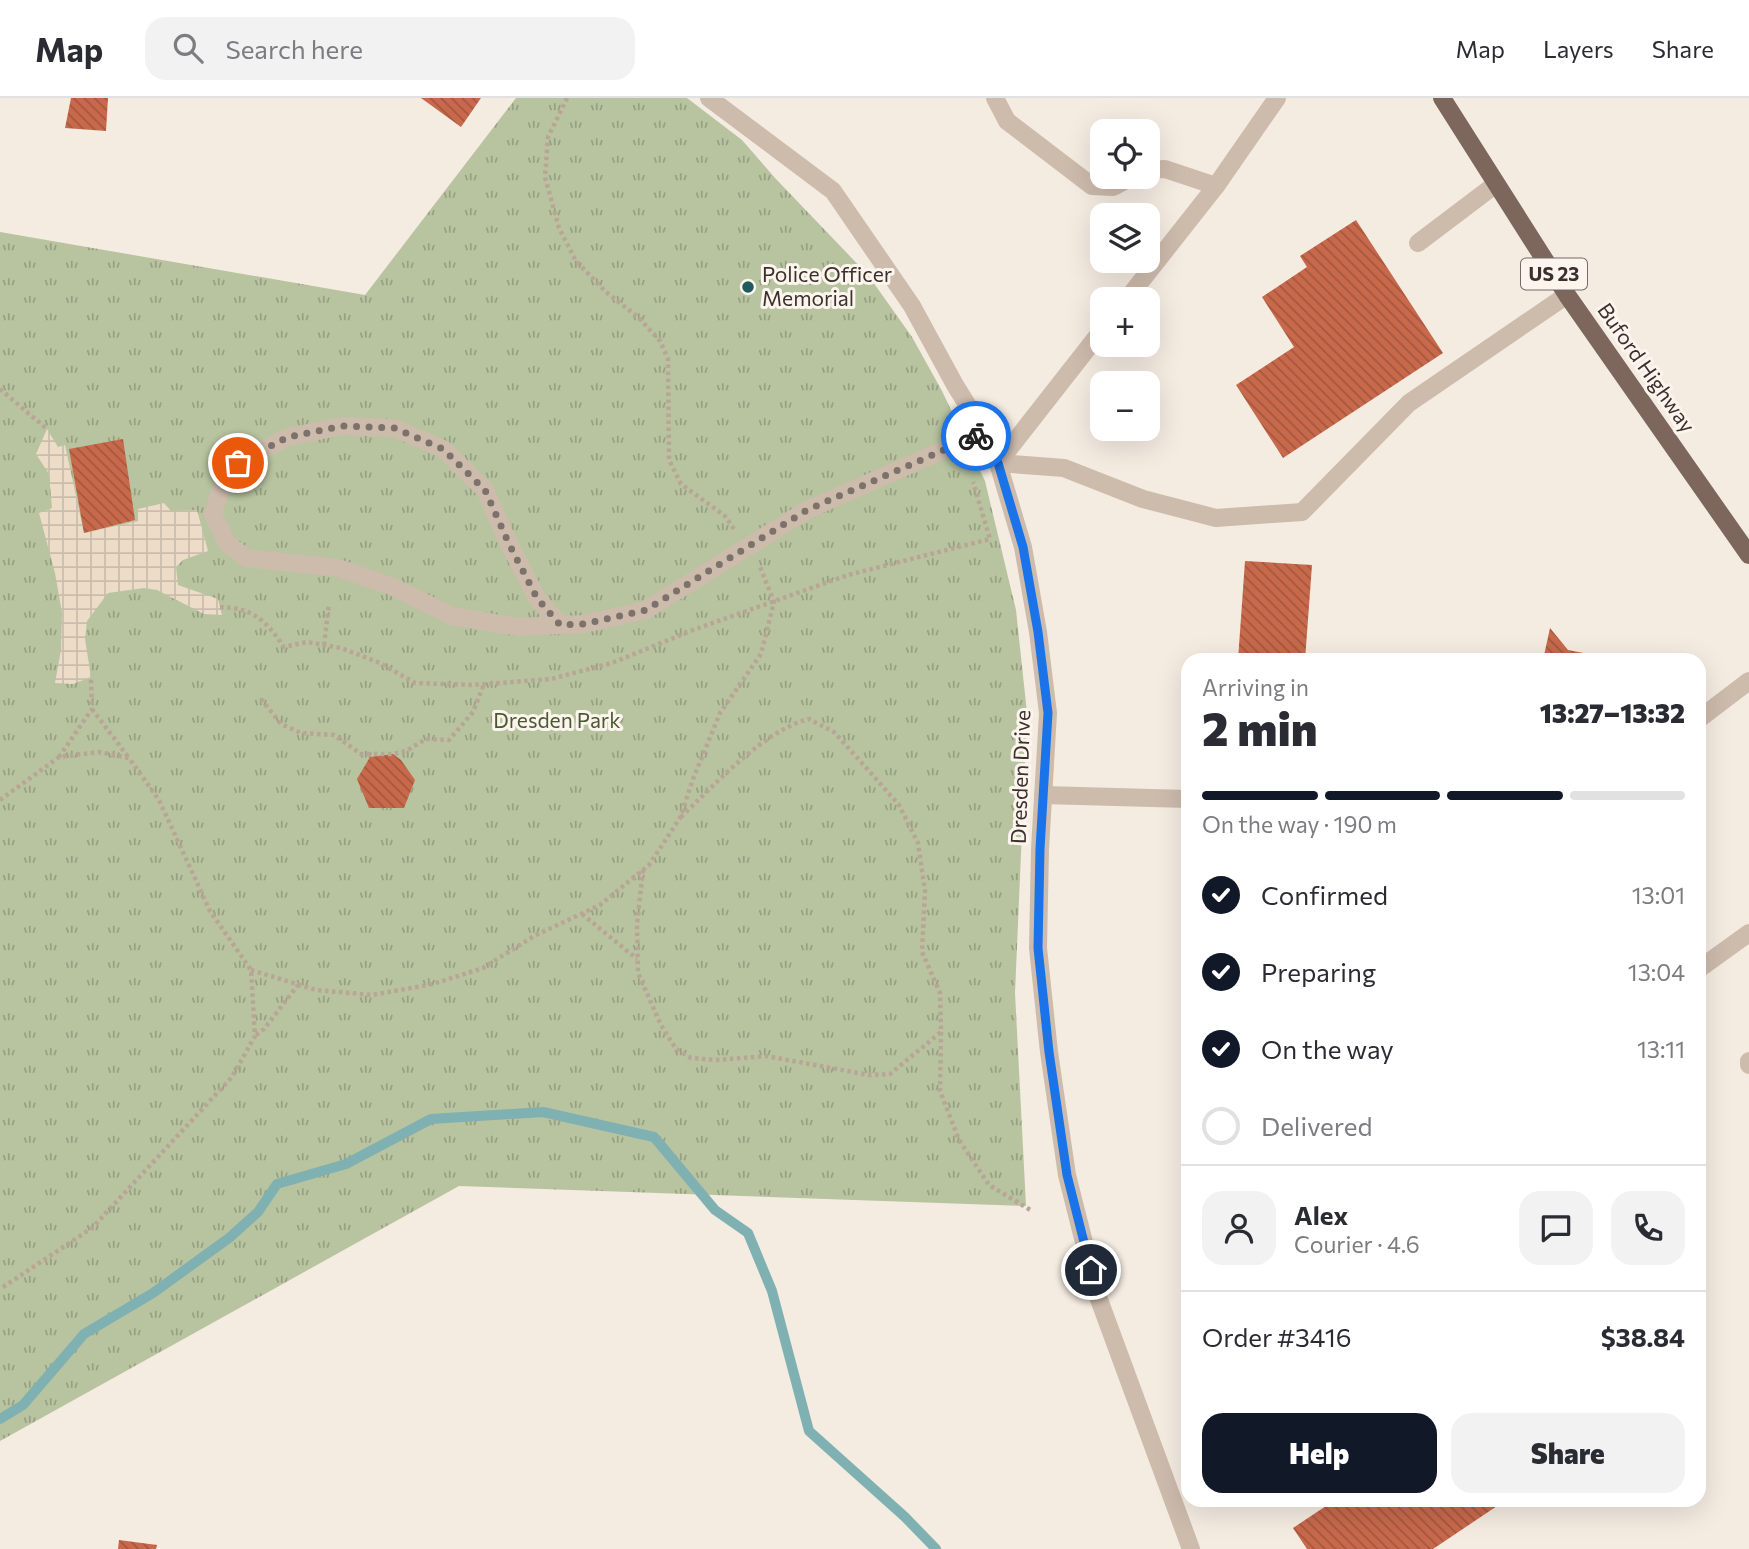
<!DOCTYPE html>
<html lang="en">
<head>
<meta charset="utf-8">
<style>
  body { margin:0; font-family:Commissioner,sans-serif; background:#f2f2f3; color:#2b2b33; height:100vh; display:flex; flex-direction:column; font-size:26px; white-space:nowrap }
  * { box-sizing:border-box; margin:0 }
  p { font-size:23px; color:#7c7c81 }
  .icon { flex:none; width:38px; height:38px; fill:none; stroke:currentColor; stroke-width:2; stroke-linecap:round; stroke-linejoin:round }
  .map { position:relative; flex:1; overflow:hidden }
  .details { position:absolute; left:1181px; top:555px; width:525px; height:854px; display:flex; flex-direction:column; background:#fff; border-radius:21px; box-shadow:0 7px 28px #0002 }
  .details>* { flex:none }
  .tools { position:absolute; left:1090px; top:21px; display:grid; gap:14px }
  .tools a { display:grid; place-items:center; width:70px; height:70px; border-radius:14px; background:#fff; box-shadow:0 7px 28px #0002; font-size:35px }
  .pin { position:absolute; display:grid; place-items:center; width:60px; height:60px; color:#fff; margin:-30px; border:4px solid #fff; border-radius:50%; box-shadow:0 2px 7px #0007 }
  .courier { position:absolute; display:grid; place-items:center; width:70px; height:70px; margin:-35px; border:5px solid #1a73e8; border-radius:50%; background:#fff; color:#222; box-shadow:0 2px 9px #0007 }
  .overview em { font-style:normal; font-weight:800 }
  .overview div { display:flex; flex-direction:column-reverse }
  .overview { display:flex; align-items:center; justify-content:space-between; height:119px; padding:0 21px }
  h1 { font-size:46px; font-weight:800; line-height:52px }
  .bar { display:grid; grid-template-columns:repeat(4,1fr); gap:10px 7px; align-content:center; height:84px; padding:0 21px }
  .bar i { height:9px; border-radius:5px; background:#e1e1e2 }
  .bar .selected { background:#111827 }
  .bar p { grid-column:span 4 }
  .line { display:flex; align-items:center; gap:18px; padding:0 21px; border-top:2px solid #e1e1e2 }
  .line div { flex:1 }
  .round { display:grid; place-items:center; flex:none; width:74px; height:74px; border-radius:21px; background:#f2f2f3 }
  ol { padding:0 21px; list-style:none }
  li { display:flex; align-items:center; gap:21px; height:77px }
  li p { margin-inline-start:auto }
  li .icon { padding:7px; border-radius:50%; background:#111827; color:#fff; stroke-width:4 }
  li:last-child { color:#7c7c81 }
  li i { width:38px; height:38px; border:4px solid #e1e1e2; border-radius:50% }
  .primary-button { display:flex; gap:14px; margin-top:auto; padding:14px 21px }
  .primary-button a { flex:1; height:80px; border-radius:21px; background:#111827; color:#fff; font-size:28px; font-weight:800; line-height:80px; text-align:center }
  .primary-button a+a { background:#f2f2f3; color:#2b2b33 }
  header { display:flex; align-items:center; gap:42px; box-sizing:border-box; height:98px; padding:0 35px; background:#fff; border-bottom:2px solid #e1e1e2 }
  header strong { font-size:33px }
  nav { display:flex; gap:38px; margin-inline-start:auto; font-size:24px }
  .search { width:490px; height:63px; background:#f2f2f3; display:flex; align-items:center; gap:18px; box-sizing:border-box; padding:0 24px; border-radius:21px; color:#7c7c81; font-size:26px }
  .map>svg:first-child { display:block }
  .grass { fill:url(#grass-tufts) }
  .plaza { fill:url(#plaza-grid) }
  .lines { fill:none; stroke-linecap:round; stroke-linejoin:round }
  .stream { stroke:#7fb0b2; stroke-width:10 }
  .building { fill:url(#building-back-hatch) }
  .path { stroke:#b9a596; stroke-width:4.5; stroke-dasharray:3.5 3.5; stroke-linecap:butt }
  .service { stroke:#cdbbac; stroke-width:18 }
  .minor { stroke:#cdbbac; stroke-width:18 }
  .tertiary { stroke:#cdbbac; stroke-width:18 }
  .primary { stroke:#7d675c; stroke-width:18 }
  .done { stroke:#7c716b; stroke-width:7; stroke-dasharray:0 12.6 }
  .route { stroke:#1a73e8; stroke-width:9 }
  .poi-dot { fill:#1f5a5e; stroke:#fbf5ee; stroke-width:2.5 }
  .labels { text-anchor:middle; stroke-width:6; stroke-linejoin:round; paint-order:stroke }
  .shield { fill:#fbf5ee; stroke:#756b66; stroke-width:2 }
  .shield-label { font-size:19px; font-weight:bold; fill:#3b302b }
  .poi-label { font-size:21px; fill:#3b302b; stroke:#fbf5ee; text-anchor:start }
  .street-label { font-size:21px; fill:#3b302b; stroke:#fbf5ee }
  .park-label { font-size:21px; fill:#4a5a2e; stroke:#fbf5ee }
</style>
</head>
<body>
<header>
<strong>Map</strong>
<div class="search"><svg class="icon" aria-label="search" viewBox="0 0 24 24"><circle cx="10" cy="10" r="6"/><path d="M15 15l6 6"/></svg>Search here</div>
<nav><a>Map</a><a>Layers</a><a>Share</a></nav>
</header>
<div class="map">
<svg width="1749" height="1451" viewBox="0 0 1749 1451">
  <defs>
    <pattern id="grass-tufts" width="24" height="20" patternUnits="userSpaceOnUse" patternTransform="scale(1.75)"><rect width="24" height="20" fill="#b8c4a0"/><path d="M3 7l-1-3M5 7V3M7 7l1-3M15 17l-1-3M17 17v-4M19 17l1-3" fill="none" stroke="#97a083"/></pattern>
    <pattern id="plaza-grid" width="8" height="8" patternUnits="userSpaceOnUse" patternTransform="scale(1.75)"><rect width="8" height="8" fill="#ecdcc8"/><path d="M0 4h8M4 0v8" fill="none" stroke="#cbbdac"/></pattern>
    <pattern id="building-back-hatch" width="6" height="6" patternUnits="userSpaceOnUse" patternTransform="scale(1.75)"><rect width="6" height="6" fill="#c8694b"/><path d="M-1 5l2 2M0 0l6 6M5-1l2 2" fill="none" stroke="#a4573f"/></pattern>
  </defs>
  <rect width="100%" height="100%" fill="#f4ebe1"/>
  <path class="grass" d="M516,0H687L742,42L775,80L868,177L912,239L942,293L985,383L1016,512L1027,615L1015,895L1026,1108L459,1088L0,1343V134L365,197Z"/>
  <path class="plaza" d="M47,331L58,349L65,347L84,435L138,423V411L164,405L171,413L197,412L208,453L183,462L176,469L178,487L218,501L222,517L204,516L157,492L144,490L108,495L87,523L85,541L91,579L73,586L55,585L61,552L62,515L55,475L39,415L52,410L49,376L36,356Z"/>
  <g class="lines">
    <path class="stream" d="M0,1321L23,1307L84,1236L153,1195L229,1140L258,1114L277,1086L346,1066L431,1021L543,1014L654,1039L715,1112L748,1135L772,1193L809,1333L905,1419L936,1451"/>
  </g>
  <path class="building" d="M71,0H108L106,33L65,30Z
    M421,0H481L461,29Z
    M1356,122L1443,255L1283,360L1236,287L1294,249L1262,199L1307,169L1300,158Z
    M123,341L135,422L84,435L69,351Z
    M1245,463L1312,467L1305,562H1238Z
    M1550,530L1568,552L1604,559V562H1543Z
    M393,656L401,662L415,682L404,710H369L357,681L370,659Z
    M1335,1402H1506L1433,1451H1307L1293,1430Z
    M119,1442L157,1447L156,1451H118Z"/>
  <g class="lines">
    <path class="path" d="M567,0L548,39L545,79L559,130L576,163L606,194L638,219L660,243L668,261L669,362L681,386L725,418L734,431
      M0,291L47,331
      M220,509C254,510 266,523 284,549L307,544L341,550L380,565L415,585L473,587L551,581L612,565L693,532L848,477L990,441L973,384
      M324,547L329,506
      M261,601L281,626L301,635L334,637L361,656H393L406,653L426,641L449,642L473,614L484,586
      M92,611L129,660
      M59,659L92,611L91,579
      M0,702L59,659L99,654L129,660L159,702L210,813L251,872L255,938L232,979L92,1130L0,1191
      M643,772L637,826L638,875L661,927L676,951L691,960L716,962L766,958L869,977L890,976L941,934L940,895L922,854L925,793L918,745L899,707L861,664L834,634L809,621C764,632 713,688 680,720
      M582,816L637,861
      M251,872L316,892L372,897L433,886L483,870L534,838L600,807L649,767L680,720L693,681L720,615L761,556L774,504L760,469
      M941,934L940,993L959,1042L989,1087L1032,1113
      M256,937L264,931L298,887"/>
    <path class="service" d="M995,0L1007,23L1092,88L1113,89L1132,79
      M1148,72L1165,71L1216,88
      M1418,145L1496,86
      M998,365L1064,370L1143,401L1216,420L1302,414L1409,305L1567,197
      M1699,621L1749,583
      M1043,697L1188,701
      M1699,871L1749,835
      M1749,963V967"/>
    <path class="minor" d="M1127,201L1216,88L1277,0
      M998,365L1102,232
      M560,527L537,500L509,446L485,392L443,351L394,330L342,328L288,339L238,364L221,390L213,416L227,445L246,460L338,470L391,488L452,518L519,529L584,526L646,512L807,412L984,334"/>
    <path class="tertiary" d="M709,0L833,93L912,208L955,287L984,334L998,365L1023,449L1038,534L1048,615L1040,751L1038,850L1049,954L1067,1077L1097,1196L1191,1451"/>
    <path class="primary" d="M1442,0L1567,197L1749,457"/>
  </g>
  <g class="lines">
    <path class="done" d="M238,365L288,339L342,328L394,330L443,351L485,392L509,446L537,500L560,527L584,526L646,512L807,412L976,338"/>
    <path class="route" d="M976,338L984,334L998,365L1023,449L1038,534L1048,615L1040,751L1038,850L1049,954L1067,1077L1091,1172"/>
  </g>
  <circle class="poi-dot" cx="748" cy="189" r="7"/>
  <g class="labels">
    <rect class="shield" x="1521" y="160.5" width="66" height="31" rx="5"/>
    <g class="shield-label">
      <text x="1554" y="183">US 23</text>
    </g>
    <g class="poi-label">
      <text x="762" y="184">Police Officer<tspan x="762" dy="24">Memorial</tspan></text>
    </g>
    <g class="street-label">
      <text transform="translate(1646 270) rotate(55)" y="7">Buford Highway</text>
      <text transform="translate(1021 679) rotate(-88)" y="7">Dresden Drive</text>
    </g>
    <g class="park-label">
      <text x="557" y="630">Dresden Park</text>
    </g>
  </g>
</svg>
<div class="tools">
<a><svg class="icon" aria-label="locate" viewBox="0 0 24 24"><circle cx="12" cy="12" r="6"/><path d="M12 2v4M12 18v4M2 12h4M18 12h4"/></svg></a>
<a><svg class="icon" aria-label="layers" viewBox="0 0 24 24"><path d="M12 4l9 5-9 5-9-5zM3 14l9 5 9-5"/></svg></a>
<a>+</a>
<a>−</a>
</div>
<div class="pin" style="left:238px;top:365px;background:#ea580c"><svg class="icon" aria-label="bag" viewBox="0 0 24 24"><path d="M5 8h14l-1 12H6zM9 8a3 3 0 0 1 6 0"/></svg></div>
<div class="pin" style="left:1091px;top:1172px;background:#1f2937"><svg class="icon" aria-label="home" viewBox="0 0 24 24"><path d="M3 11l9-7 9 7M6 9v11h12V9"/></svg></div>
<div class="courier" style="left:976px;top:338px"><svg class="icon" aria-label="bike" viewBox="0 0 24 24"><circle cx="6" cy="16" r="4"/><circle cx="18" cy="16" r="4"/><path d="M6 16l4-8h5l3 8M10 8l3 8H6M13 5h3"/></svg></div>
<section class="details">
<div class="overview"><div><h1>2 min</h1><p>Arriving in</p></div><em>13:27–13:32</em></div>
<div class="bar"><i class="selected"></i><i class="selected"></i><i class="selected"></i><i></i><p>On the way · 190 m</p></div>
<ol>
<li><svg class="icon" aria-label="check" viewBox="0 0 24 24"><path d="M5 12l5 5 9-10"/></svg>Confirmed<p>13:01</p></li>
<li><svg class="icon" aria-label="check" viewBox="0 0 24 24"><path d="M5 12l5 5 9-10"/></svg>Preparing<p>13:04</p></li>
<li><svg class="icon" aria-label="check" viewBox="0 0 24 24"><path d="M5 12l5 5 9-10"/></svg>On the way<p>13:11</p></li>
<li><i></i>Delivered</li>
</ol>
<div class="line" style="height:126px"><a class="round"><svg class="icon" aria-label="person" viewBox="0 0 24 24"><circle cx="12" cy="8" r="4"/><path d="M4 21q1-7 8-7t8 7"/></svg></a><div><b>Alex</b><p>Courier · 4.6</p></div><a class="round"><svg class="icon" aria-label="chat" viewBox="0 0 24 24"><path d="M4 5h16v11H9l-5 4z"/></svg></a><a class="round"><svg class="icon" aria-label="phone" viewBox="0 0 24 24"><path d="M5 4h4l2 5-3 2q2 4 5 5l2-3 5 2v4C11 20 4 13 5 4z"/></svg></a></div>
<div class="line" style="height:91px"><div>Order #3416</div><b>$38.84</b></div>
<div class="primary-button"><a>Help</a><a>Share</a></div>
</section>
</div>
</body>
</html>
